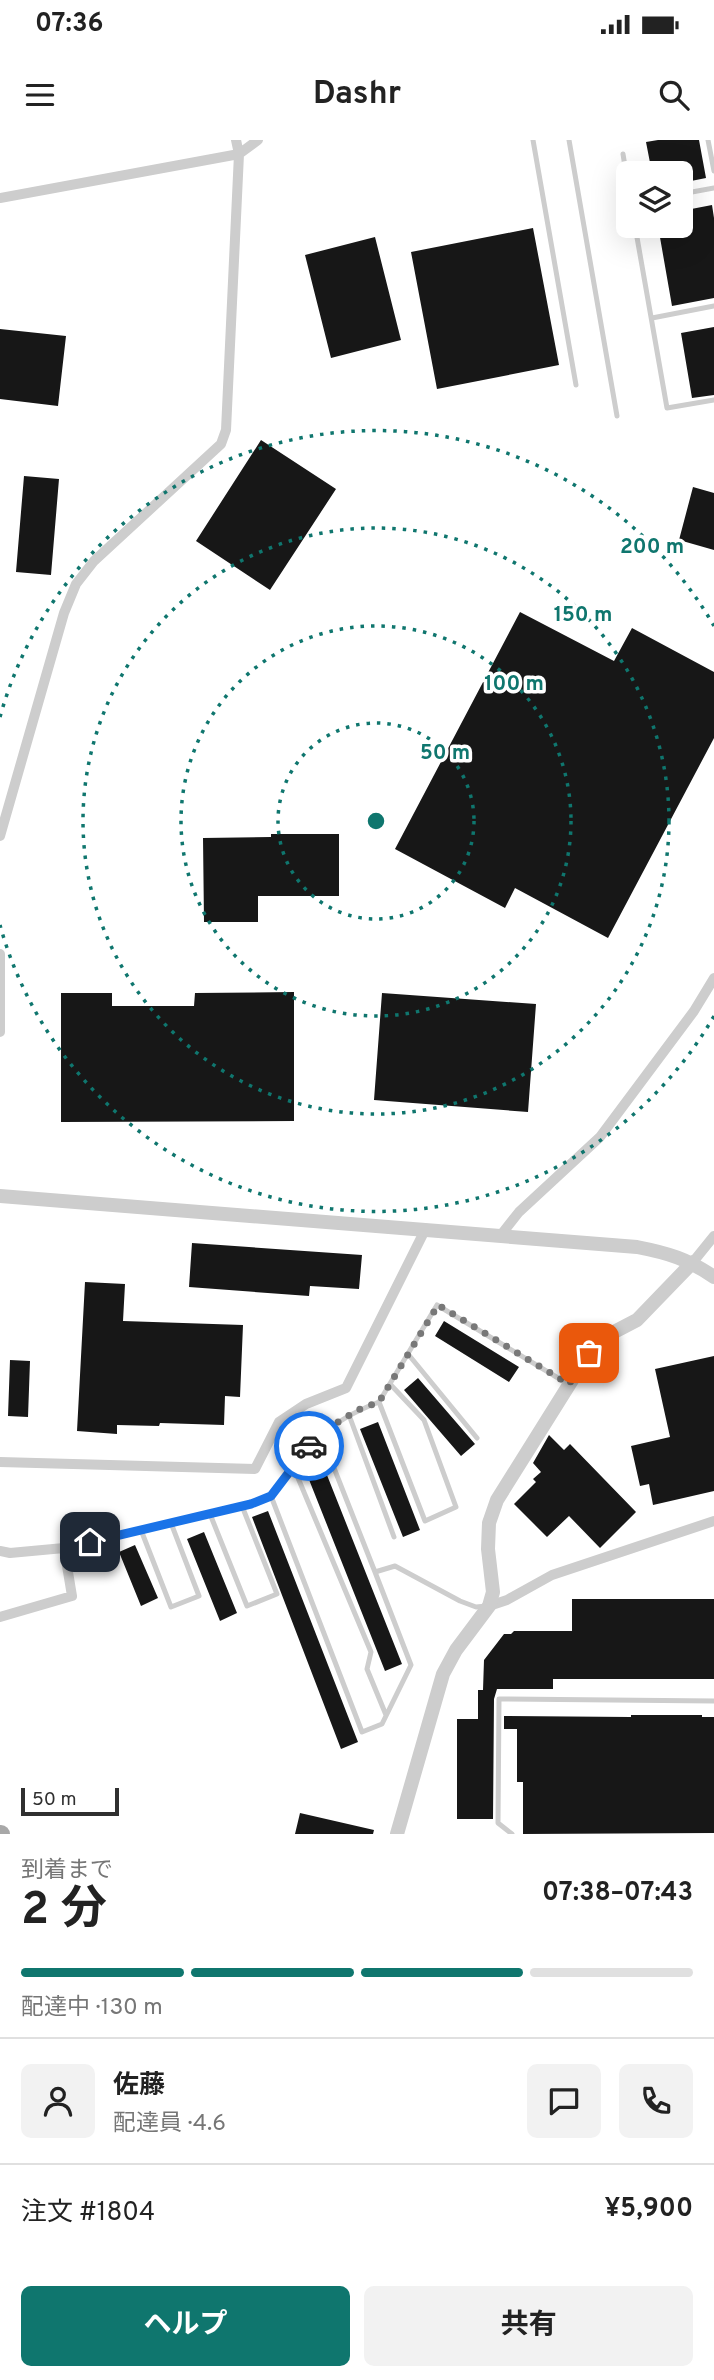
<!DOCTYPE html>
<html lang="ja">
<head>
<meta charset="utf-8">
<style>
  body { margin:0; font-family:Overpass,"Noto Sans JP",sans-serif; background:#f2f2f2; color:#222; height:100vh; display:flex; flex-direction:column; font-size:26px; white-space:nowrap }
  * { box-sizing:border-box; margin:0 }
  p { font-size:23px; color:#767676 }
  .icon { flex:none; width:38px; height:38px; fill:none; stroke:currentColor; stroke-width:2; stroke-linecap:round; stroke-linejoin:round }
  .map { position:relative; height:1694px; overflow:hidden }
  .drawer { display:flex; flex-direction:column; background:#fff; flex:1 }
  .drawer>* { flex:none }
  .fabs { position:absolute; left:616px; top:21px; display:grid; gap:14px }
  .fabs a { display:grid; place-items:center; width:77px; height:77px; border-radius:10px; background:#fff; box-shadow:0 7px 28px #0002; font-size:35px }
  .scale { position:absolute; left:21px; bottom:18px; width:98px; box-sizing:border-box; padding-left:7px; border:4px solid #303030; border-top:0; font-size:19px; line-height:24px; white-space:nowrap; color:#303030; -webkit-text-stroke:5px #fff; paint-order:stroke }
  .pin { position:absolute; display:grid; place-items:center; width:60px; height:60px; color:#fff; margin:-30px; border-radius:14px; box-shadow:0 4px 10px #0006 }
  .courier { position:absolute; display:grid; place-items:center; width:70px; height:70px; margin:-35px; border:5px solid #1a73e8; border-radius:50%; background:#fff; color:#222; box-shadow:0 2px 9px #0007 }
  .summary em { font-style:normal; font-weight:700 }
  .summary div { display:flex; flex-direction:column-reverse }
  .summary { display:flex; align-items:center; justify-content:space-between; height:119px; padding:0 21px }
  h1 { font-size:46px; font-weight:700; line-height:52px }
  .bar { display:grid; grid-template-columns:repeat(4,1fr); gap:10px 7px; align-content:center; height:84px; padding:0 21px }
  .bar i { height:9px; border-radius:5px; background:#e0e0e0 }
  .bar .active { background:#0f766e }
  .bar p { grid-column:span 4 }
  .line { display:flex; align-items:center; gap:18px; padding:0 21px; border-top:2px solid #e0e0e0 }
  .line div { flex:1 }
  .round { display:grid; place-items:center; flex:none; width:74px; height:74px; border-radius:10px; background:#f2f2f2 }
  .primary-button { display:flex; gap:14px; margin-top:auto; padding:14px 21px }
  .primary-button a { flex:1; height:80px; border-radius:10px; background:#0f766e; color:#fff; font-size:28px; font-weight:700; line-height:80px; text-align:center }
  .primary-button a+a { background:#f2f2f2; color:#222 }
  .status { display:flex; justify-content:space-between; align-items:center; height:49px; padding:0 35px; background:#fff; direction:ltr }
  .status svg { height:19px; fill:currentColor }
  header { display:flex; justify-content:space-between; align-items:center; height:91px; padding:0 21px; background:#fff; font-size:32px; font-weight:700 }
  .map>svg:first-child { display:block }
  .building { fill:#171717 }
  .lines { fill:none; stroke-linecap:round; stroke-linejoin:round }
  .service { stroke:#cdcdcd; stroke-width:5 }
  .minor { stroke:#cdcdcd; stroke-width:10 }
  .tertiary { stroke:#cdcdcd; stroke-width:14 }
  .primary { stroke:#a8a8a8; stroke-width:18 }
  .done { stroke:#787878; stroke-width:7; stroke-dasharray:0 12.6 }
  .route { stroke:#1a73e8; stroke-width:9 }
  .ring { fill:none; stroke:#0f766e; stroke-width:3.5; stroke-dasharray:3.5 7 }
  .centre { fill:#0f766e; stroke:#fff; stroke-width:3.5 }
  .ring-label { font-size:21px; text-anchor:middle; font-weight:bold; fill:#0f766e; stroke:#fff; stroke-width:7; stroke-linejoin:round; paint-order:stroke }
</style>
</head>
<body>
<div class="status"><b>07:36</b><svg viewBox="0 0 49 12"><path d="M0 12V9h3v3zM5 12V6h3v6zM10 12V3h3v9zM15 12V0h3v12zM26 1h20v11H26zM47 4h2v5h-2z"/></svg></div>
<header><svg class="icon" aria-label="menu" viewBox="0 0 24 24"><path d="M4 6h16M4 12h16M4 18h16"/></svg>Dashr<svg class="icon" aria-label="search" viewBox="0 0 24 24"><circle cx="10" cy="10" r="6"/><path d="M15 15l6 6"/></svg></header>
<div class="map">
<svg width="714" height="1694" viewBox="0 0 714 1694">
  <rect width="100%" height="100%" fill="#fff"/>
  <path class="building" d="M658,0H699L706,38L681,43V33H652L646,2Z
    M712,65L714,78V158L672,166L658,86H681V71Z
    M533,88L559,225L437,249L411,112Z
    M375,97L401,200L331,218L305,115Z
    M714,187V255L692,258L681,193Z
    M0,189L66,196L58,266L0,259Z
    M261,300L336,349L270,450L196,401Z
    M24,336L59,339L51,435L16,432Z
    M693,347L714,353V410L679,400Z
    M520,472L614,521L632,488L714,532V598L608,798L515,748L505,768L395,709Z
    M271,694H339V756H258V782H204L203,698L271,697Z
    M294,852V981L61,982V853H112V866H194L195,853Z
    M382,853L536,864L528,972L374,960Z
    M192,1103L362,1115L359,1149L310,1146L309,1156L189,1147Z
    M85,1142L125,1144L123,1181L243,1185L240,1257L225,1256L224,1285L160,1283L159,1286L117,1285V1294L77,1291Z
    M444,1181L519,1227L509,1242L435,1196Z
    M714,1216V1351L653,1365L649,1344L640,1346L631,1306L670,1297L655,1229Z
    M10,1220L30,1221L28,1277L8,1276Z
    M418,1238L475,1304L461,1316L404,1250Z
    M378,1282L420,1390L403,1397L360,1289Z
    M549,1295L564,1310L570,1304L636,1372L600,1408L569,1376L547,1397L514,1364L536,1342L533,1339L541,1332L533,1323Z
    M321,1320L402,1524L385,1531L304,1327Z
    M268,1371L358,1602L341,1609L252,1377Z
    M204,1392L237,1473L220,1481L187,1399Z
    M135,1405L158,1458L141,1466L119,1412Z
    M572,1459H714V1539H553V1549H497L494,1559L493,1679H457V1579H478V1550H483L484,1520L504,1494H511L514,1491H572Z
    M631,1575H702V1577H714V1693L523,1694V1642H517V1589H504V1576L631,1577Z
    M300,1673L374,1690L373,1694H295Z"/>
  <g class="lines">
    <path class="service" d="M533,0L576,245
      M569,0L617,276
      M708,0L714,31
      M623,14L628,45
      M681,54L714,48
      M635,86L667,268L714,260
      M652,178L714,166
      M408,1214L477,1298
      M390,1244L424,1280L456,1367L425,1381L379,1262C322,1284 306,1308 271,1356L362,1592L382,1584L411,1525L375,1432L395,1426L460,1461L476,1467L487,1466
      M379,1262L437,1165L568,1244
      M349,1275L394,1397
      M321,1295L375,1432
      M293,1326L371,1512L367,1529L386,1575
      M210,1374L247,1466L277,1454L242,1366
      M141,1390L171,1467L199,1456L171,1383
      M64,1408L251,1364L271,1356
      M512,1694L498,1683L499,1559L714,1561"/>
    <path class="minor" d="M0,58L239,14L258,0
      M0,696L64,473L76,444L94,421L221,304L226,290L239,14L236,0
      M0,814V892
      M500,1096L519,1072L600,997L694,871L714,838
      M693,1122L714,1096
      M0,1322L255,1329L279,1282L306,1264L346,1248L425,1090
      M0,1411L10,1413L64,1408L72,1456L0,1477
      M489,1466L507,1460L552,1435L714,1381"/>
    <path class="tertiary" d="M0,1056L637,1107C668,1113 688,1119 714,1137
      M397,1694L443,1534L456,1510L489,1466L493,1452L488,1409L489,1383L497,1360L589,1213L614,1192L637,1180L693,1122"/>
    <path class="primary" d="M0,1694H1"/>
  </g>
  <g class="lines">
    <path class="done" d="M309,1306L330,1287L358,1270L379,1262L438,1165L569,1244L589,1213"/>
    <path class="route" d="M90,1402L251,1364L271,1356L309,1306"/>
  </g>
  <g class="ring">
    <circle cx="376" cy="681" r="98"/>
    <circle cx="376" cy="681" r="195"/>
    <circle cx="376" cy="681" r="293"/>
    <path d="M714 876A390 390 0 0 1 0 785M0 577A390 390 0 0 1 714 486"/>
  </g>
  <circle cx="376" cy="681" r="10" class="centre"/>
  <g class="ring-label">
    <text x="652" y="413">200 m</text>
    <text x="583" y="481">150 m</text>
    <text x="514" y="550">100 m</text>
    <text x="445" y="619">50 m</text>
  </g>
</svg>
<div class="fabs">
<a><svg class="icon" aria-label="layers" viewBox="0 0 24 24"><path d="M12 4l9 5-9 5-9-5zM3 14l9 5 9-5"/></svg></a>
</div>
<div class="scale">50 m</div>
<div class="pin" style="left:589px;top:1213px;background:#ea580c"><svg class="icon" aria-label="bag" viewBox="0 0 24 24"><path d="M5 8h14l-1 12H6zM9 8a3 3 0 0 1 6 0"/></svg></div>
<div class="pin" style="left:90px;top:1402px;background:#1f2937"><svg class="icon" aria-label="home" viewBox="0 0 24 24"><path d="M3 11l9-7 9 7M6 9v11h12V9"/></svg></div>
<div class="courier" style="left:309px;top:1306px"><svg class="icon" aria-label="car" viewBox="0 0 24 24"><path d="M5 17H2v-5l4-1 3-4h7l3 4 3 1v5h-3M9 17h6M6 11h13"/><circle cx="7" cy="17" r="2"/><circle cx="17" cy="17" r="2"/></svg></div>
</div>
<section class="drawer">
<div class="summary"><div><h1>2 分</h1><p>到着まで</p></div><em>07:38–07:43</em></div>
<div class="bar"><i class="active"></i><i class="active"></i><i class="active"></i><i></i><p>配達中 · 130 m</p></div>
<div class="line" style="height:126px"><a class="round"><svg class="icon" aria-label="person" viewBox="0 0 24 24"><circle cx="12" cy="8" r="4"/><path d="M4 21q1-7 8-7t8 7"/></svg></a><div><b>佐藤</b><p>配達員 · 4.6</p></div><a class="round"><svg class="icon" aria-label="chat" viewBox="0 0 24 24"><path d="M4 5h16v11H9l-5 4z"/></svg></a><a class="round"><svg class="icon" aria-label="phone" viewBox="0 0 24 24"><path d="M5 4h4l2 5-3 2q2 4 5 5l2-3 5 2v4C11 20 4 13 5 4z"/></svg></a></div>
<div class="line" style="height:91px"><div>注文 #1804</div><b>¥5,900</b></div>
<div class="primary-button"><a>ヘルプ</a><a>共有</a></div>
</section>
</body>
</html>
